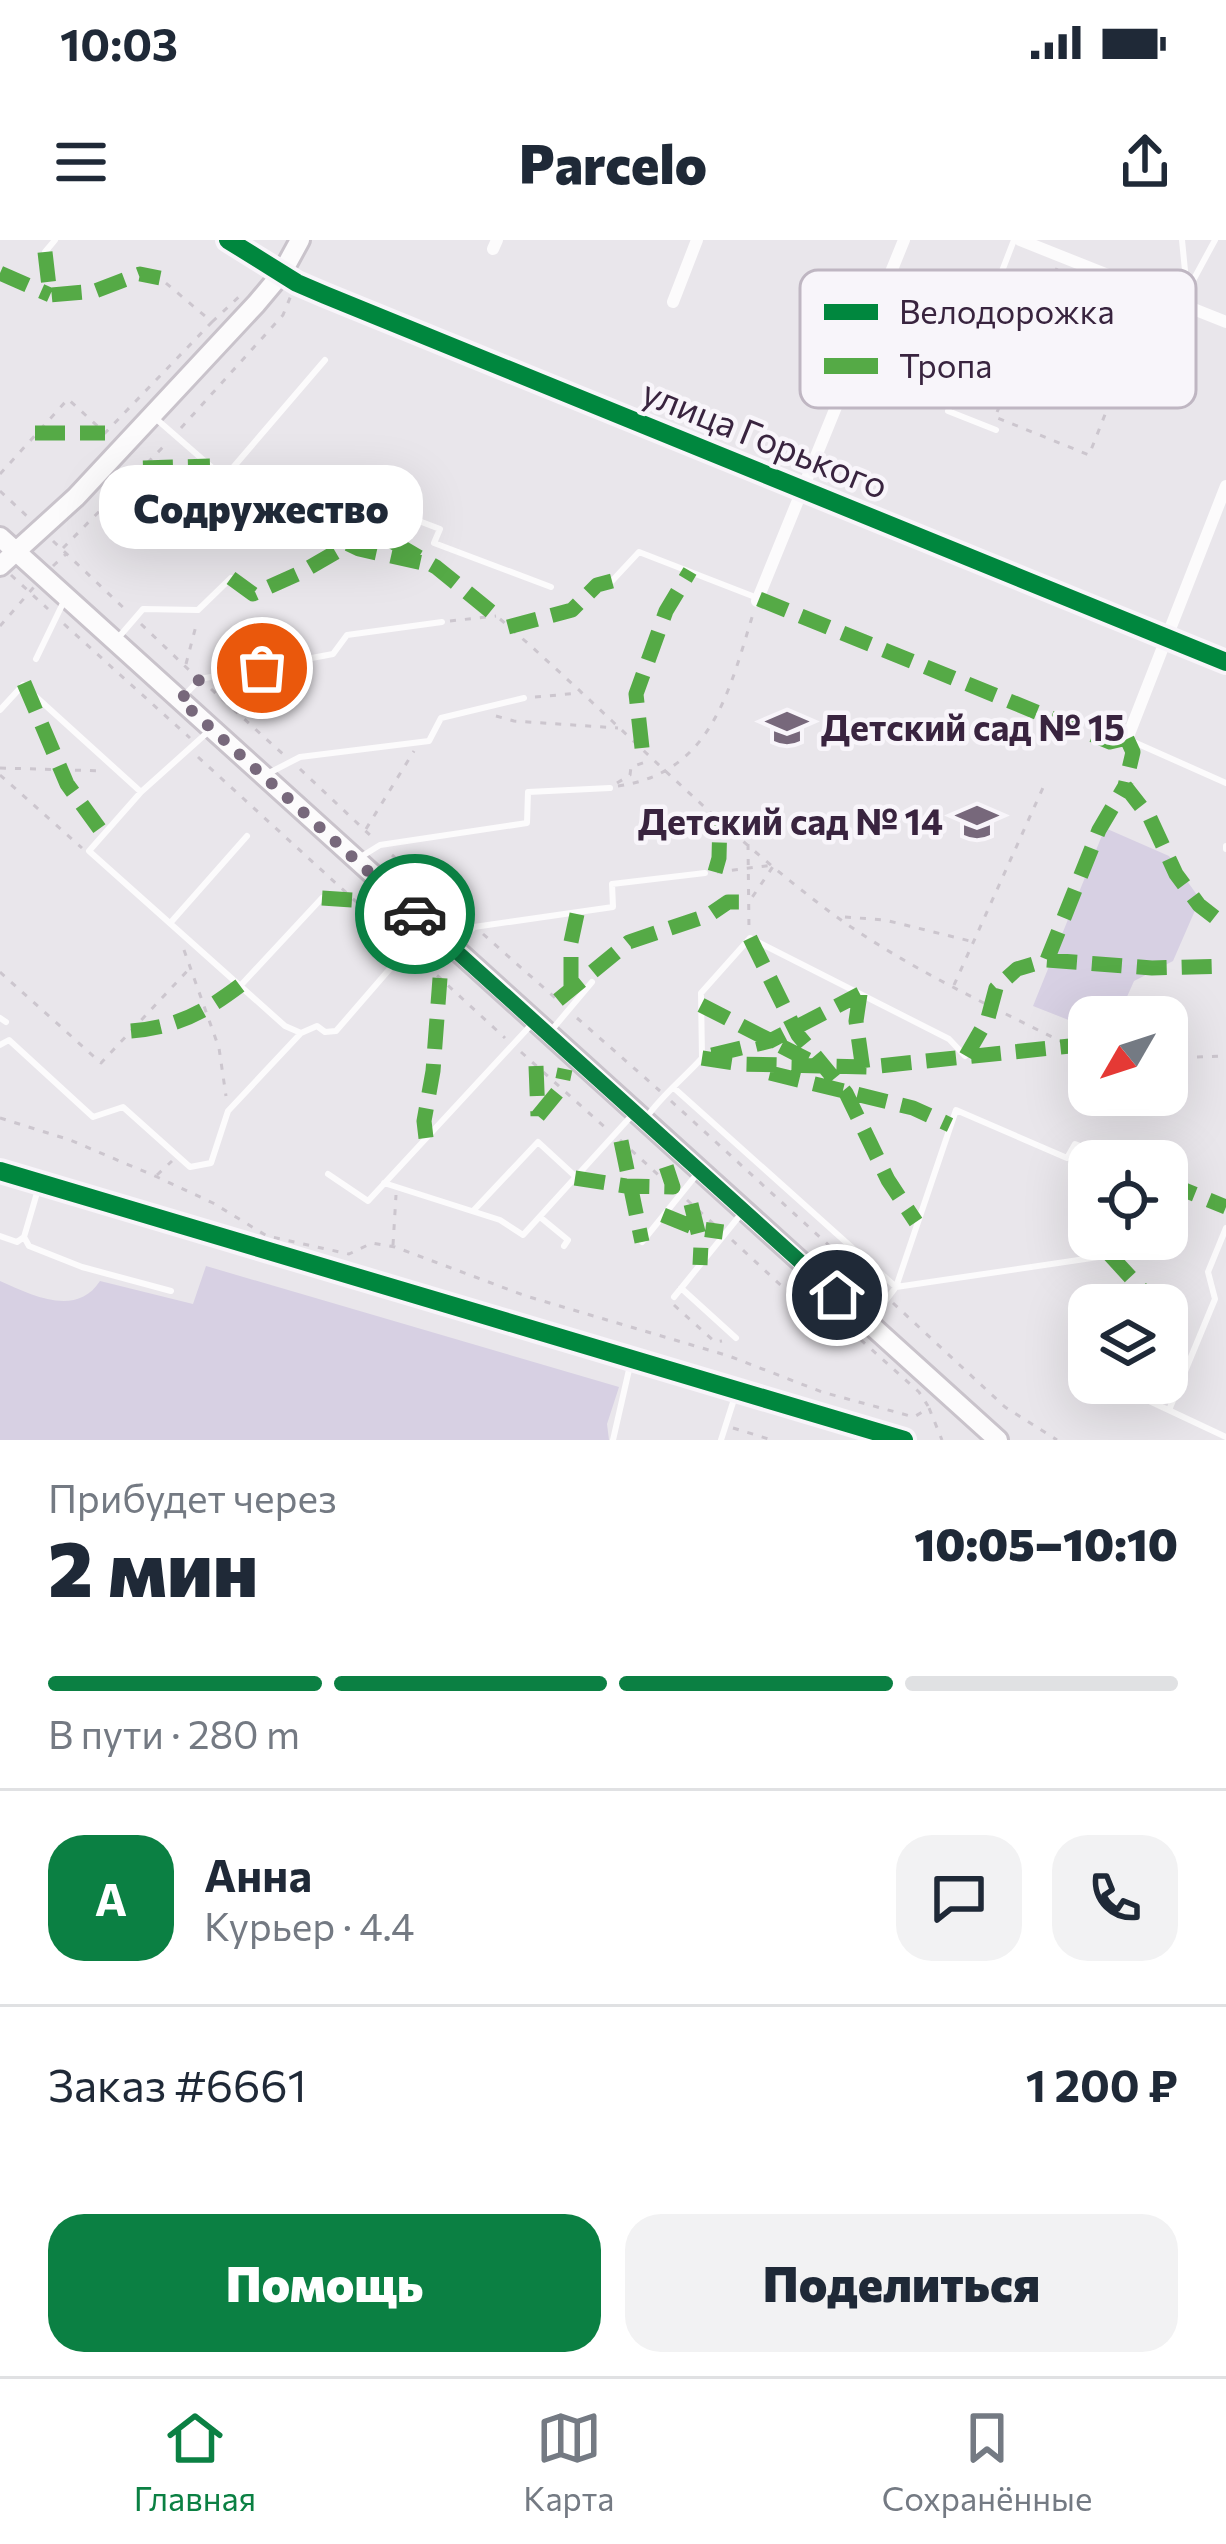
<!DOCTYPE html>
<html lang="ru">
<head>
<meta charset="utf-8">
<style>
  body { margin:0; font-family:Commissioner,sans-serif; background:#f2f2f3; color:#1f2937; height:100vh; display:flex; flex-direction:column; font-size:45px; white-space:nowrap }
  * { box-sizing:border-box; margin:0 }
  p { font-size:39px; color:#747a83 }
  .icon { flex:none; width:66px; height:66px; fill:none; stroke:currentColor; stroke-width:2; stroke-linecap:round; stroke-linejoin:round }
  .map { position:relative; height:1200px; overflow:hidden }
  .details { display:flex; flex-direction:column; background:#fff; flex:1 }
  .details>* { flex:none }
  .needle { width:78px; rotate:231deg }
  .controls { position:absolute; left:1068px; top:756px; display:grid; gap:24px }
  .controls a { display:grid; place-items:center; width:120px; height:120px; border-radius:24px; background:#fff; box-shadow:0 12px 48px #0002; font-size:60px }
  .pin { position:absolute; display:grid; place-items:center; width:102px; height:102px; color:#fff; margin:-51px; border:6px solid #fff; border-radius:50%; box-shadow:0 3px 12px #0007 }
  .courier { position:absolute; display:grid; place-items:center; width:120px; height:120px; margin:-60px; border:9px solid #0b8043; border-radius:50%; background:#fff; color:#222; box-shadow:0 3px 15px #0007 }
  .bubble { position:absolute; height:84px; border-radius:36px; background:#fff; box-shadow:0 12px 48px #0002; font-size:39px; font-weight:800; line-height:84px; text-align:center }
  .headline em { font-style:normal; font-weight:800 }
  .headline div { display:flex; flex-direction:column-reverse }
  .headline { display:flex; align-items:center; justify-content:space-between; height:204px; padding:0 48px }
  h1 { font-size:78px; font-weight:800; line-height:90px }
  .bar { display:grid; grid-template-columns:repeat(4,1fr); gap:18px 12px; align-content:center; height:144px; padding:0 48px }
  .bar i { height:15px; border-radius:9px; background:#e0e1e3 }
  .bar .active { background:#0b8043 }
  .bar p { grid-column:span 4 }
  .line { display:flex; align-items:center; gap:30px; padding:0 48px; border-top:3px solid #e0e1e3 }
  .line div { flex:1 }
  .round { display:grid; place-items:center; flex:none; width:126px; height:126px; border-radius:36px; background:#f2f2f3 }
  .button { display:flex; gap:24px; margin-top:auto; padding:24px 48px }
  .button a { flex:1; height:138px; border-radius:36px; background:#0b8043; color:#fff; font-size:48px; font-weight:800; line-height:138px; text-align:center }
  .button a+a { background:#f2f2f3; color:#1f2937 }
  .status { display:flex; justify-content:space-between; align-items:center; height:84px; padding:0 60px; background:#fff; direction:ltr }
  .status svg { height:33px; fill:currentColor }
  header { display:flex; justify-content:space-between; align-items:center; height:156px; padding:0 48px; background:#fff; font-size:54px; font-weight:800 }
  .tab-bar { display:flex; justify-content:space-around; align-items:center; height:168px; border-top:3px solid #e0e1e3; background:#fff; font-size:33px; color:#747a83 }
  .tab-bar a { display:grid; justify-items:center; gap:6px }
  .tab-bar .active { color:#0b8043 }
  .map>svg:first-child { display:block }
  .green { fill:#d7d0e3 }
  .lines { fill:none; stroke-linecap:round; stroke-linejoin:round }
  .secondary-casing { stroke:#c9c3cb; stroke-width:24 }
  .path { stroke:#ccc6ce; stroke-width:3; stroke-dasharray:6 9; stroke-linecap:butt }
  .lane { stroke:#fcfbfc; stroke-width:6 }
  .street { stroke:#fcfbfc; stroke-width:12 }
  .secondary { stroke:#fcfbfc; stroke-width:18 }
  .quiet { stroke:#55aa46; stroke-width:15; stroke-dasharray:30 15; stroke-linecap:butt }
  .cycleway-casing { stroke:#f8f5fa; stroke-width:26 }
  .cycleway { stroke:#00873e; stroke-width:18 }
  .done { stroke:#77687b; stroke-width:12; stroke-dasharray:0 21.6 }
  .route { stroke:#0b8043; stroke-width:15 }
  .labels { text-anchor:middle; stroke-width:9; stroke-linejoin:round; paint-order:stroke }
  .street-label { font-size:36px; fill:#39243f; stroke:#f8f5fa }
  .poi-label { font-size:36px; font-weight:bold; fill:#39243f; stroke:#f8f5fa; text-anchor:start }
  .key { fill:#f8f5fa; stroke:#bfb6c2; stroke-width:3 }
  .key-label { font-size:33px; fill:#39243f }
</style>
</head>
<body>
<div class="status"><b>10:03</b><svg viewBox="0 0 49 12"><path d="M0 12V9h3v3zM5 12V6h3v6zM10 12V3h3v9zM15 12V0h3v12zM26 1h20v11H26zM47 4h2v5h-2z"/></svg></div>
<header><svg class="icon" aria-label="menu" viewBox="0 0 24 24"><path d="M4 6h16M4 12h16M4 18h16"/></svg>Parcelo<svg class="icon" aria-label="share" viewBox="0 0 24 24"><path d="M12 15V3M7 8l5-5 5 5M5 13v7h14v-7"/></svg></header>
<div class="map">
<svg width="1226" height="1200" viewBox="0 0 1226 1200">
  <rect width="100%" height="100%" fill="#e9e6eb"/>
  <path class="green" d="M1105,588L1169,616L1200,659L1173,721L1134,741L1118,777H1089V788L1033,766Z
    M206,1026L619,1147L607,1184L609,1200H0V1041C32,1055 76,1078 100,1041L193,1064Z"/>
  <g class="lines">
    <g class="secondary-casing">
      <path id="secondary" d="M0,297L998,1200
        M0,326L76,257L256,64L282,33L300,0"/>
    </g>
    <path class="path" d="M1057,28L995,177L1089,215L1148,66
      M212,82L243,53
      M181,188L283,75L292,53
      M0,234L68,159L105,193L212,82L160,38
      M0,251L29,278
      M53,301L129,373
      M63,308L166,204
      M53,326L66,314
      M11,335L48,369
      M500,379C609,473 708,579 822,666C898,724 985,763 1070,806L1089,809
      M450,381L496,376
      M64,384L190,498
      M141,384L190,431
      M0,386L34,347
      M186,424L197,382
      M211,449L284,515
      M535,457L580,453
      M496,476L514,481L618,488
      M198,517L399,701
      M0,528L104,531
      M300,529L372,597
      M0,535L82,608
      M617,543L630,535L631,527L651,520
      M618,546C711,533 729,452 753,374
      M366,589L414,511
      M748,604L749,690
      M392,615L466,680
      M717,632L774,625L749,662
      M845,677L885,680L970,701
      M483,694L561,763
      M184,710L219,808L226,856
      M415,715L505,798
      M0,732L101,823L190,728
      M954,745L1046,541
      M577,778L660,851
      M521,812L608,890
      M1167,818L1226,816
      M671,861L881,1053
      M0,878L70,900L155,936L213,963L267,996L349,1014L372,1003L395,1007L526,1056L729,1116L822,1152L914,1177L929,1168L942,1200
      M620,900L675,950
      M157,935L172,921
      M687,960L716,986
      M732,1000L800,1063L831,1073L919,1152L928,1166
      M393,1005L396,955
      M893,1063L1005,1167L1057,1200
      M674,1065L715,1102L722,1101
      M733,1188L772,1200"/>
    <path class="lane" d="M1182,0L1187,51L1184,61
      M45,12L55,0
      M1189,48L1215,0
      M154,177L224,238L325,120
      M996,190L948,171L1014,0
      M224,238L353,256L440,289L434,303L551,347
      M612,341L639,312L755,357
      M118,398L143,369L198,370L231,338
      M36,419L65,359
      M183,457L200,439L333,414L347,395L442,382
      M0,470L23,445L141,552
      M209,491L141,552L89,611L285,786L301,793L317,786L325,792L336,791L407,709
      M1127,499L1226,543
      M267,534L300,517L429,501L441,478L524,458
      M1226,606V609
      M359,618L380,605L527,583L528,552L610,548
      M172,681L247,596
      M455,705L474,687L613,667L612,644L705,633
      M242,744L322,658
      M0,778L6,782
      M550,792L592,742
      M0,805L9,800L93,877L123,867L190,927L211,923L228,871L301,793
      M674,848L896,1047L956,870L1067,918L1075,904L1116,921
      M646,878C662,855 683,839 702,818L701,753L750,698L949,799L965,816
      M328,934L368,961L531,785
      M384,943L500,980L523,995L634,873
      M39,946L24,997L29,1006L82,1027L171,1051
      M473,971L538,902L576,937
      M540,977L568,1000L564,1006
      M0,996L17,1002L24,997
      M642,1002L697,934
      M681,1048L736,1098
      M674,1057L741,974
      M870,1081L896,1047L1146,1010
      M1111,1143L1226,1197
      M1169,1170L1215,1059L1208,1032L1226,988
      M613,1200L631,1121
      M721,1200L736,1153"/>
    <path class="street" d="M228,0L297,43L325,55L1226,422
      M1020,0L1226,82
      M493,9L497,0
      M673,62L697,0
      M757,361L904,0
      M1127,499L1226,246
      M0,931L904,1200"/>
    <use href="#secondary" class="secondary"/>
    <path class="quiet" d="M45,12L50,55L95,51L140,34L160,38
      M0,33L50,55
      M35,193H105
      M143,228L210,226
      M230,239L274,269L359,309L432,325
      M319,251L372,290L436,327L500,379
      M231,338L253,354L300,333L348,305
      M759,359L1110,502L1127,498
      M508,387L572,370L597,345L612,341
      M24,443L67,544L104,595
      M1127,499L1133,512L1125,546L1150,578L1176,634L1199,665L1226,686
      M642,508L636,454L666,371L690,331
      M715,632L719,618L720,579
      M322,658L352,660
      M750,698L798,795L846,853L888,940L916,982
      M1047,720L1152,728L1226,726
      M571,747V702L577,674
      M860,754L856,781L864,837
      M558,760L629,702L709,675L728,662H749
      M701,765L814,823
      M131,791C178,787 205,772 242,744
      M712,815L770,801L860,754
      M966,816L988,778L996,748L1017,729L1047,720L1099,590L1125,546
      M702,818L741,824L869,827L1070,806
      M536,826L538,876
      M770,833L913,868L950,885
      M538,876L561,848L565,829
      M426,898L424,881L433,831L440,738
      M621,901L642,1002
      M575,938L626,946L673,947L664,920
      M1167,943L1226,967
      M691,964L701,1004L700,1025
      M663,975L695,988L723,992
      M1146,1010L1161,999
      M1110,1015L1144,1052L1150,1065
      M1167,1106L1183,1136"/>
    <g class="cycleway-casing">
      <path id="cycleway" d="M228,0L297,43L325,55L1226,422
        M0,931L904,1200"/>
    </g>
    <use href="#cycleway" class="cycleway"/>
  </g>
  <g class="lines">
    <path class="done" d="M262,428L200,439L180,460L415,674"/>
    <path class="route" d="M415,674L837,1055"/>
  </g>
  <defs>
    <g id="school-bare" transform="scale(3.24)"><path d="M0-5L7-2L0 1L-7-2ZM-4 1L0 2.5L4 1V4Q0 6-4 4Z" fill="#77687b" stroke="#f8f5fa" stroke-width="2.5" paint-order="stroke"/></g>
  </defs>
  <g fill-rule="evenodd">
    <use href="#school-bare" x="787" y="488"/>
    <use href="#school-bare" x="977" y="582"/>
  </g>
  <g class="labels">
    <g class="street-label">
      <text transform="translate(765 199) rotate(22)" y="13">улица Горького</text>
    </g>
    <g class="poi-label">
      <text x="821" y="501">Детский сад № 15</text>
      <text x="943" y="595" text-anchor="end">Детский сад № 14</text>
    </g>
  </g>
  <rect x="800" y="30" width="396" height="138" rx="18" class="key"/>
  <rect x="824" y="64" width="54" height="16" fill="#00873e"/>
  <rect x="824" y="118" width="54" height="16" fill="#55aa46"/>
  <g class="key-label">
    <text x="899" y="84">Велодорожка</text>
    <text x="899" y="138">Тропа</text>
  </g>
</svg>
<div class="controls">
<a><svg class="needle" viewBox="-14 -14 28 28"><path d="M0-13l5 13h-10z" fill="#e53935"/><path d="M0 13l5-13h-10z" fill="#747a83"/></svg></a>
<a><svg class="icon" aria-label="locate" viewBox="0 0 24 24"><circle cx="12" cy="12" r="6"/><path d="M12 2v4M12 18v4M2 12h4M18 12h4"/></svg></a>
<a><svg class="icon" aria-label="layers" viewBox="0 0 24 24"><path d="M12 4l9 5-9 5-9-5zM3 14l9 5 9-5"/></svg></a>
</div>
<div class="pin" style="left:262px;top:428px;background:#ea580c"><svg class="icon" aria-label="bag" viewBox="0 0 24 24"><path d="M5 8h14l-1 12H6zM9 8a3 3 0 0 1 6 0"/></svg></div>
<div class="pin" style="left:837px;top:1055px;background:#1f2937"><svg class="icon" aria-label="home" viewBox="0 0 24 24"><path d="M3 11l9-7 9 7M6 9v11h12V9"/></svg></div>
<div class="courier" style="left:415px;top:674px"><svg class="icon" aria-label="car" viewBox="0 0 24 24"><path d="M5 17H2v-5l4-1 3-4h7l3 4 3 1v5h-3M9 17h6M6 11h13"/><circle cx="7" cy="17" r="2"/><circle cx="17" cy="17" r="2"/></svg></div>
<div class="bubble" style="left:99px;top:225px;width:324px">Содружество</div>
</div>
<section class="details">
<div class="headline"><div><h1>2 мин</h1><p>Прибудет через</p></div><em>10:05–10:10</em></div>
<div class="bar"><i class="active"></i><i class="active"></i><i class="active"></i><i></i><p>В пути · 280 m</p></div>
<div class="line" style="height:216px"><b class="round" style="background:#0b8043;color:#fff">А</b><div><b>Анна</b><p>Курьер · 4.4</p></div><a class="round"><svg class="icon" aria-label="chat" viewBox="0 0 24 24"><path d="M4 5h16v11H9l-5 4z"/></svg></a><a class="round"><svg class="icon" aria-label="phone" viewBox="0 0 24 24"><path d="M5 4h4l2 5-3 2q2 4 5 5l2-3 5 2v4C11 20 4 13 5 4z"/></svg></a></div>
<div class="line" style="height:156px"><div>Заказ #6661</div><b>1 200 ₽</b></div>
<div class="button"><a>Помощь</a><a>Поделиться</a></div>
</section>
<nav class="tab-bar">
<a class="active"><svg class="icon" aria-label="home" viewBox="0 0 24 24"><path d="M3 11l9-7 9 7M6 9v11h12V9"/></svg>Главная</a>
<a><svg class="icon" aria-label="map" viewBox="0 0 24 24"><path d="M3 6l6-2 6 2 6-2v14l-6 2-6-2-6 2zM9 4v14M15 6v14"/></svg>Карта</a>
<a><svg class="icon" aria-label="saved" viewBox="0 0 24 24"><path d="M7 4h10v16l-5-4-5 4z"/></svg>Сохранённые</a>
</nav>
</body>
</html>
